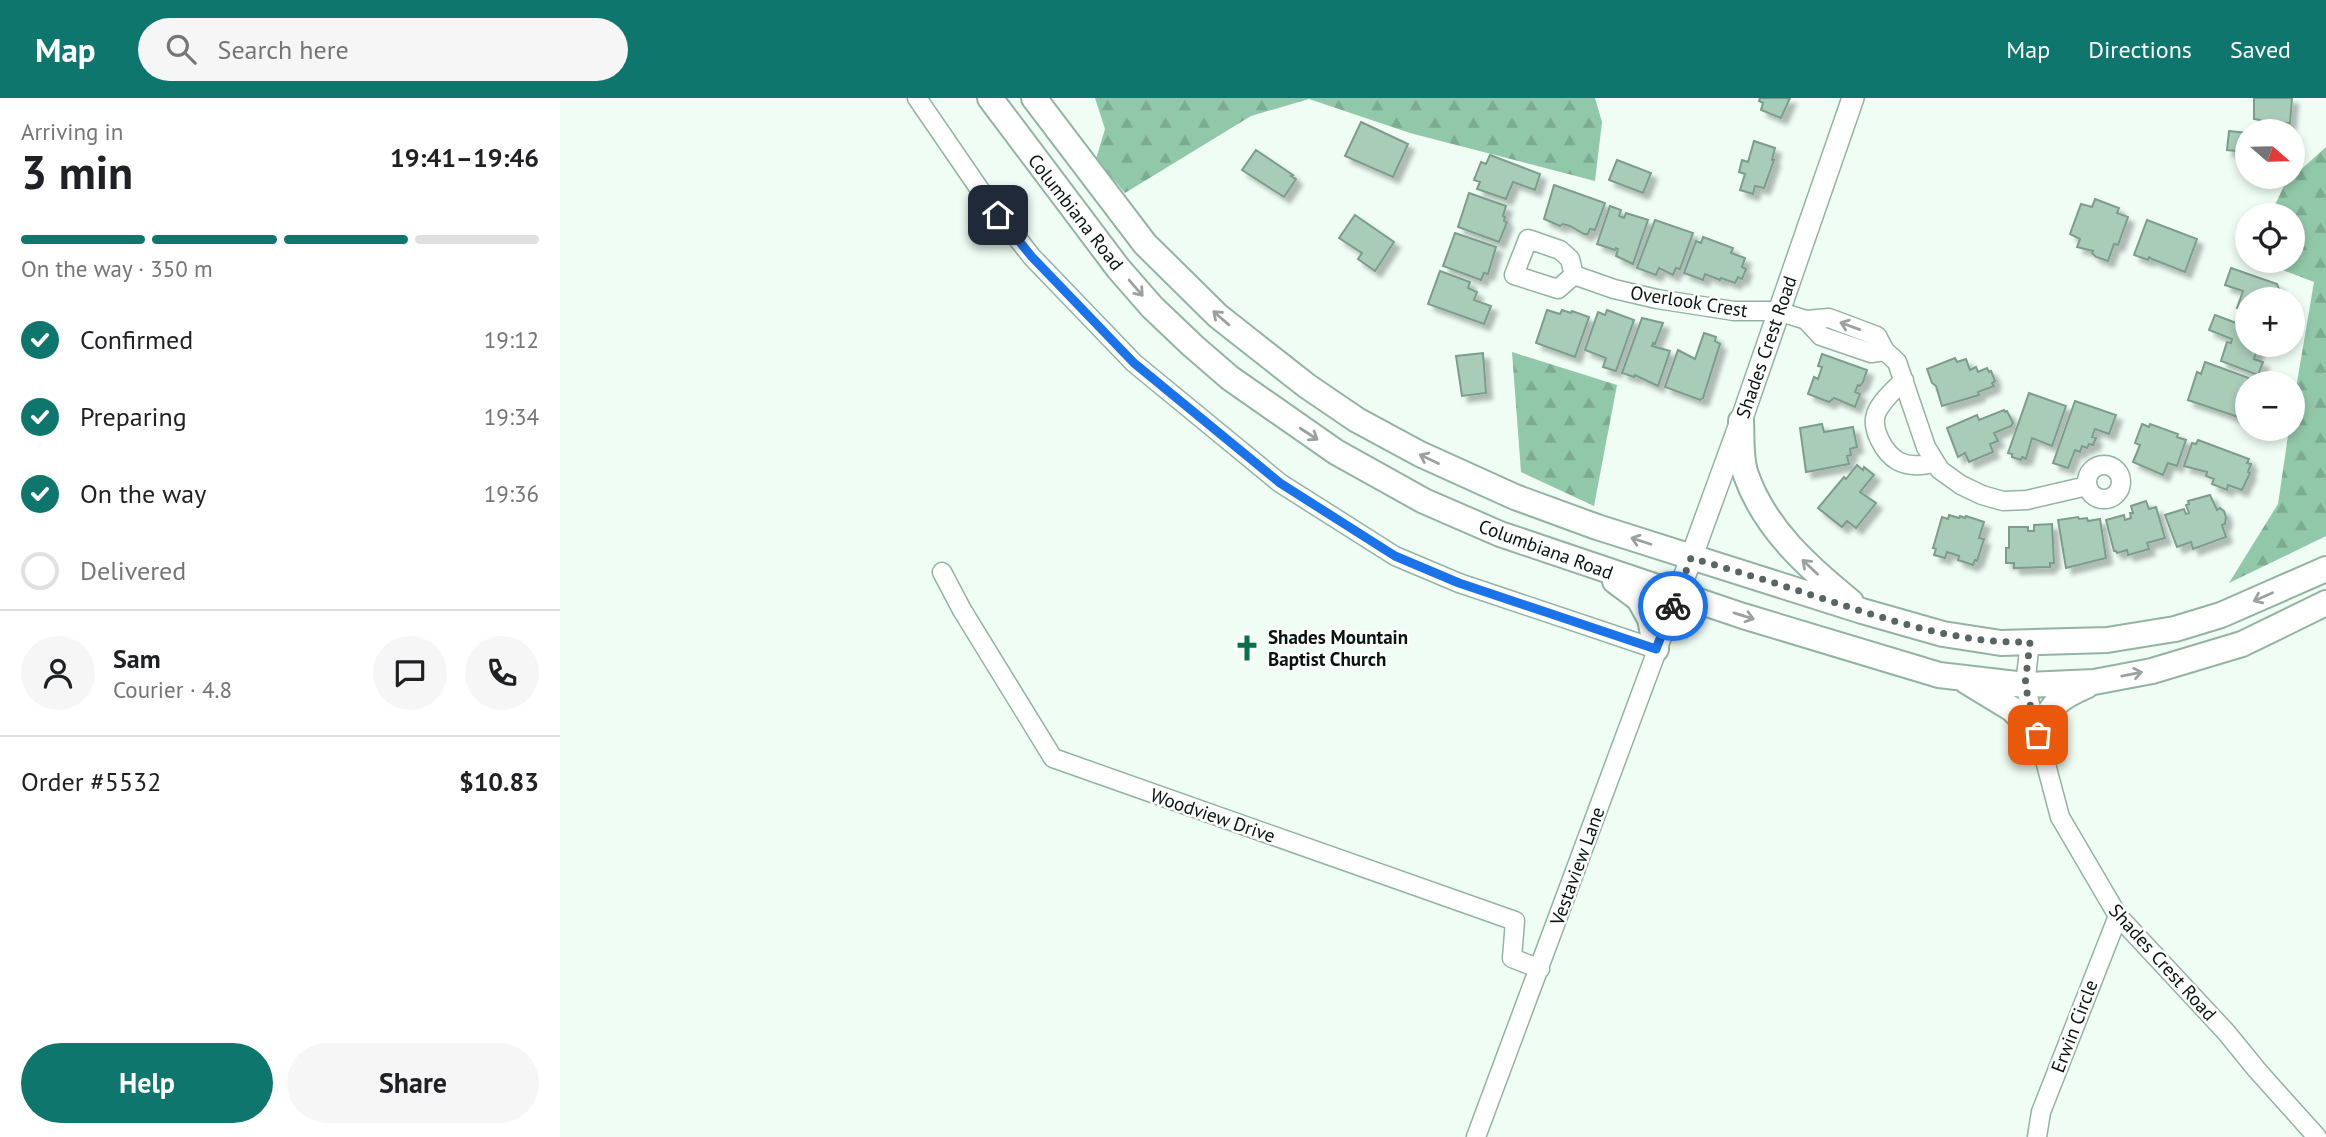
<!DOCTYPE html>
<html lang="en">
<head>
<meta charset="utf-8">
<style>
  body { margin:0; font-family:"PT Sans",sans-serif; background:#f6f6f6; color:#202124; height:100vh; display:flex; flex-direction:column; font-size:26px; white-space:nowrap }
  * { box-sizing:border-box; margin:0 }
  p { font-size:23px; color:#757577 }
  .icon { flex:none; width:38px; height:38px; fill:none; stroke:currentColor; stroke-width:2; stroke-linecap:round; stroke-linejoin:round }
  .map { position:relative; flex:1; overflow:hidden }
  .side { display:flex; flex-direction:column; background:#fff; width:560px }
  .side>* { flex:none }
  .needle { width:46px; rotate:110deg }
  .controls { position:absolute; left:1675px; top:21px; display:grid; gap:14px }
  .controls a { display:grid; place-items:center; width:70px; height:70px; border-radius:50%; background:#fff; box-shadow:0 4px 10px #0003; font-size:35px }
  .pin { position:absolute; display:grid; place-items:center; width:60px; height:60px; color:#fff; margin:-30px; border-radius:14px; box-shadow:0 4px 10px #0006 }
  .courier { position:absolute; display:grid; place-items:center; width:70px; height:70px; margin:-35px; border:5px solid #1a73e8; border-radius:50%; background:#fff; color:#222; box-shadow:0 2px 9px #0007 }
  .head em { font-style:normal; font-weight:700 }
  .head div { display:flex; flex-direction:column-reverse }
  .head { display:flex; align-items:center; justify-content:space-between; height:119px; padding:0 21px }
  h1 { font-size:46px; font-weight:700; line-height:52px }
  .bar { display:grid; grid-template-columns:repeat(4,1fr); gap:10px 7px; align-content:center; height:84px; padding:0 21px }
  .bar i { height:9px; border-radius:5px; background:#e0e0e0 }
  .bar .active { background:#0f766e }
  .bar p { grid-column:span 4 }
  .line { display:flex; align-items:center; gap:18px; padding:0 21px; border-top:2px solid #e0e0e0 }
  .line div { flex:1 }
  .round { display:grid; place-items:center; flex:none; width:74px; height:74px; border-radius:37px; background:#f6f6f6 }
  ol { padding:0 21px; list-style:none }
  li { display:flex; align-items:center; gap:21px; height:77px }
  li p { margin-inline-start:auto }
  li .icon { padding:7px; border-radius:50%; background:#0f766e; color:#fff; stroke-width:4 }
  li:last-child { color:#757577 }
  li i { width:38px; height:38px; border:4px solid #e0e0e0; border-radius:50% }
  .action { display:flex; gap:14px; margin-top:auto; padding:14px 21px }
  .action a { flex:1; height:80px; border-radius:42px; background:#0f766e; color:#fff; font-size:28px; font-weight:700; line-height:80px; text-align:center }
  .action a+a { background:#f6f6f6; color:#202124 }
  header { display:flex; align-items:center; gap:42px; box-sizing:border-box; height:98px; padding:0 35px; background:#0f766e; color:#fff }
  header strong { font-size:33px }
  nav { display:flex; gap:38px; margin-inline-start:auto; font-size:24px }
  .search { width:490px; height:63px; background:#f6f6f6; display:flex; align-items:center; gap:18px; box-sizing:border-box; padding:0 24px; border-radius:38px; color:#757577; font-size:26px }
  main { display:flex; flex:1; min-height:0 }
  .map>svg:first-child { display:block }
  .forest { fill:url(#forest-firs) }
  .building { fill:#a9ccb8; stroke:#7b9d8a; stroke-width:2; filter:url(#shadow) }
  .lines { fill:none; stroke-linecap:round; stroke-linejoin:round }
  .minor-casing { stroke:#92b4a1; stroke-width:21 }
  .tertiary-casing { stroke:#92b4a1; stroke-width:24 }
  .secondary-casing { stroke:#92b4a1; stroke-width:28 }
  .minor { stroke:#fff; stroke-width:18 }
  .tertiary { stroke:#fff; stroke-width:21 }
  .secondary { stroke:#fff; stroke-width:24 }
  .oneway { stroke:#9ca19f }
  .done { stroke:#58665f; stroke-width:7; stroke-dasharray:0 12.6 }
  .route { stroke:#1a73e8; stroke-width:9 }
  .labels { text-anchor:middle; stroke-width:5; stroke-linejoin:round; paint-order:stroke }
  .street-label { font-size:19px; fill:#07140e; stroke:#fff }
  .poi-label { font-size:19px; font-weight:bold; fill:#07140e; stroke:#fff; text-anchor:start }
</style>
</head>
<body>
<header>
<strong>Map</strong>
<div class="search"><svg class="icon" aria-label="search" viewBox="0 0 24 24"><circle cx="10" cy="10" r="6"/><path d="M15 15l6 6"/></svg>Search here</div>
<nav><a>Map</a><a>Directions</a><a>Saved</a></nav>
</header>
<main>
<section class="side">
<div class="head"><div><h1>3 min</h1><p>Arriving in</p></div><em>19:41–19:46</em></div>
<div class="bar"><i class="active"></i><i class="active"></i><i class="active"></i><i></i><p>On the way · 350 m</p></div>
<ol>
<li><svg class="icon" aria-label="check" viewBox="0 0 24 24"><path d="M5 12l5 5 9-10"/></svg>Confirmed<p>19:12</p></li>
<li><svg class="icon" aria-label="check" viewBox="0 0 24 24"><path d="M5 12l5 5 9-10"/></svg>Preparing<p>19:34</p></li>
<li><svg class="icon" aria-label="check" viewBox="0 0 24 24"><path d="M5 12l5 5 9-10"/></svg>On the way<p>19:36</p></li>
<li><i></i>Delivered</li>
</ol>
<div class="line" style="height:126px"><a class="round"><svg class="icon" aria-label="person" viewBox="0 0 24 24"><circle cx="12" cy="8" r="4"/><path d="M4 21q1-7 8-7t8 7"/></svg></a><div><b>Sam</b><p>Courier · 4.8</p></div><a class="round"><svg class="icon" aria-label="chat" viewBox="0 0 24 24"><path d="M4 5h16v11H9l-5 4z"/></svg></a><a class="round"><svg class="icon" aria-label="phone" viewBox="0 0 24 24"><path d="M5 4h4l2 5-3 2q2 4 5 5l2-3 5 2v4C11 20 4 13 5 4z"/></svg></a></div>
<div class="line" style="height:91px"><div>Order #5532</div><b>$10.83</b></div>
<div class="action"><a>Help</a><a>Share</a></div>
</section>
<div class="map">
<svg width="1766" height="1039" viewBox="0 0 1766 1039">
  <defs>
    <pattern id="forest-firs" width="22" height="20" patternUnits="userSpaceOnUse" patternTransform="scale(1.75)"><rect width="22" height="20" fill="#92c8aa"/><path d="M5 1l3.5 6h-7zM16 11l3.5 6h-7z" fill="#7cab91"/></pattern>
    <filter id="shadow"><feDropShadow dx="6" dy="6" stdDeviation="2" flood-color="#0004"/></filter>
  </defs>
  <rect width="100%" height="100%" fill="#effdf5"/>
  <path class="forest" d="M535,0H1035L1042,24L1035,83L850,35L749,1L691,18L565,95L536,61L545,31Z
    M1766,49V438L1669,485L1718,406L1729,331H1732L1733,308L1754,184L1699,163H1732V117H1710L1725,86Z
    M952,254L1057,287L1034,408L961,374Z"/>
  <path class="building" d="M1200,0H1230L1221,20L1201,12L1203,5L1199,3Z
    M1694,0H1732L1730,25L1714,24V33H1699L1700,22L1694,21Z
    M801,24L848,46L833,79L785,58Z
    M1669,33L1687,35V54L1667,52Z
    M1194,43L1215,50L1212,62H1214L1204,90L1195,88L1193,96L1180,92L1185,76L1179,74L1182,62L1188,64Z
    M696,52L733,77L731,78L736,81L724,99L682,72Z
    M930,57L980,76L975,92L953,84L946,101L917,91L920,84L914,82L921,64L926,66Z
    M1057,62L1091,75L1083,95L1049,82Z
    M994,87L1045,105L1035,132L1030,131L1028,136H1024L1010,128L1003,126L1000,128L984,121Z
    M909,95L946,108L943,118L945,119L944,123L947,124L939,144L898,129Z
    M1535,101L1559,110L1557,115L1568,119L1558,147L1554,146L1548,163L1536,159L1532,155L1533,153L1517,149L1520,141L1510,136L1521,106L1532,109Z
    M1050,108L1061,112L1059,118L1064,120L1066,115L1088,122L1073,166L1056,158L1058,151L1056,150L1055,152L1037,146Z
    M795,117L834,144L815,173L798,161L802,155L779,140Z
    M1095,122L1133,135L1120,171L1116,170L1113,177L1099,170L1096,177L1077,170Z
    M1587,122L1637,141L1625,174L1592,161L1589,159L1588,162L1574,157Z
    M895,135L936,149L928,176L924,175L921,182L883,168Z
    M1143,139L1173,150L1171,155L1185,160L1182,169L1186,171L1182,181L1178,179L1175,185L1161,180L1160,182L1145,176L1143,182L1124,175L1136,143L1141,145Z
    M1671,170L1717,186L1722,198L1718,201H1687V220L1679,217L1681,211L1677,210L1683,193L1665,187Z
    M880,173L910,184L908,190L917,194L914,202L931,208L924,226L868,206Z
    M987,212L1000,216L1002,212L1011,215L1012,213L1029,219L1015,259L976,245Z
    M1047,212L1074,222L1056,273L1043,269L1046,260L1025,252L1038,214L1045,217Z
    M1655,217L1687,229V247H1699L1694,261L1703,264L1698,277L1661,263L1667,244L1671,245L1672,241L1649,232Z
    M1082,220L1103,225L1095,246L1093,245L1092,248L1110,253L1098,288L1075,277L1074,279L1062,275Z
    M1144,235L1156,239L1155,243L1160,246L1143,300L1140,302L1105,289L1118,252L1135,261Z
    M923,255L926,295L902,298L896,258Z
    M1262,256L1307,272L1303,284L1300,288L1298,287L1295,294L1300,296L1295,309L1274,300L1269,304L1248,296L1254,279L1258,281L1262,269L1258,268Z
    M1395,260L1397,264L1406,261L1410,272L1416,269L1418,274L1427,270L1429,274L1431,273L1435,283L1432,285L1434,288L1418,294L1419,297L1382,308L1376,288L1372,285L1367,271Z
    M1645,264L1697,283L1696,285H1687V312L1684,321L1628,302L1637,274L1641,276Z
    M1469,295L1506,308L1492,348L1472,340L1466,361L1462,359L1461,362L1452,359V356L1448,355Z
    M1515,303L1556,317L1549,336L1535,331L1532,339L1536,340L1533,347L1529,346L1527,350L1522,348L1520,354L1515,352L1508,370L1493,365Z
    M1444,312L1445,314L1447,313L1453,325L1451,328L1434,335L1438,343L1430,346L1433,354L1409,364L1405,355L1398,359L1387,330L1417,317L1419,322Z
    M1262,326L1264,334L1293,329L1297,349L1290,351L1291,357L1287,358L1289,366L1246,374L1240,330Z
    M1582,326L1589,329L1590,326L1618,336L1617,339L1626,342L1617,368L1608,365L1603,377L1573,364L1580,347L1575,345Z
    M1638,342L1689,361L1687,365L1691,366L1688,374L1690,375L1682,392L1668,387L1667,392L1652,386L1654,381L1646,378L1647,374L1624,368L1632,345L1636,346Z
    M1297,367L1303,372L1304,369L1314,377L1300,394L1316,405L1296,430L1287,423L1282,429L1258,410L1284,379L1286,381Z
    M1650,397L1657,412L1660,410L1664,413L1666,419L1665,426L1662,427L1666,439L1633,451L1631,444L1617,449L1605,417L1624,411L1626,416L1629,415L1626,407L1629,406L1628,403Z
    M1586,403L1589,411L1596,409L1605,440L1587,445L1589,451L1568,457L1567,452L1557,455L1556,453H1554L1546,422L1564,417L1565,422L1571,420L1570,415H1573L1571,408Z
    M1389,417L1399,420L1400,418L1405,420L1406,418L1424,424L1419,440L1424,441L1417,463L1415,462L1413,467L1398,462L1399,458L1387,454L1385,460L1374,457L1376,451L1373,450L1382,419L1388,421Z
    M1518,419L1519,421L1527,420L1528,423L1540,421L1546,460L1506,470L1498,422Z
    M1492,426L1494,465H1490V469L1454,470V465H1446V450H1449V429H1468V433H1474V427Z"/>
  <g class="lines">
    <g class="minor-casing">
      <path id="minor" d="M357,0L427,102L472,159L574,265L720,385L835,458L899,485L1096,551
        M968,141L1000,152L1010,161L1014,177L998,191L954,177Z
        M1014,177L1054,191L1097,201L1174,213H1218L1246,222L1269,220L1317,238L1325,253L1337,264L1366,349L1380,372L1401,387L1422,397L1443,403L1467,402L1527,388
        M1246,222L1261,238L1311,255L1325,253
        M1344,282C1334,292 1321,303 1316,316C1311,331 1324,355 1338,363C1349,369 1364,368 1375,364
        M1527 384a17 17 0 1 1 34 0a17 17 0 1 1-34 0Z
        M382,474L402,512L493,660L955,823L952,860L980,871
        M1470,544L1465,587L1500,719L1558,818L1666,934L1697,972L1757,1039
        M916,1039L1118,496
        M1477,1039L1481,1014L1558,818"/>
    </g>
    <g class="tertiary-casing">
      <path id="tertiary" d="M1118,496L1181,323L1293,0"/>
    </g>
    <g class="secondary-casing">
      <path id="secondary" d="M430,0L558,170L592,209L633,248L670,280L776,354L864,403L940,436L1183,518L1379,577L1465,587L1534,584L1592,573L1682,546L1766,505
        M474,0L585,146L658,218L747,288L797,322L860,356L955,399L1037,429L1302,513L1383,536L1441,545L1547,542L1615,531L1661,517L1766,471
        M1181,323C1182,340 1180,360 1186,377C1205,431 1248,469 1291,504
        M1055,483L1079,501L1090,521L1096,551
        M1406,583L1452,611L1478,637C1491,607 1496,601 1526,588"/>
    </g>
    <use href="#minor" class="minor"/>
    <use href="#tertiary" class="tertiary"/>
    <use href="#secondary" class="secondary"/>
  </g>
  <defs><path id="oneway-shaft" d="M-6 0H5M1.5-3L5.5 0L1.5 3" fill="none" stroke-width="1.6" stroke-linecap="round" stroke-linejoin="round" transform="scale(1.75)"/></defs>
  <g class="oneway">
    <use href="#oneway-shaft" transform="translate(576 190) rotate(49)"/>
    <use href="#oneway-shaft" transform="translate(661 220) rotate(-139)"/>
    <use href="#oneway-shaft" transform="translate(1290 228) rotate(-160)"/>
    <use href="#oneway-shaft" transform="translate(749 336) rotate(33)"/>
    <use href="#oneway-shaft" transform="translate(869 361) rotate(-154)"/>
    <use href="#oneway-shaft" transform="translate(1081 443) rotate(-162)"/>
    <use href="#oneway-shaft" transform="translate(1250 469) rotate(-137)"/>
    <use href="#oneway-shaft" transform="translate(1703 499) rotate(156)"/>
    <use href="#oneway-shaft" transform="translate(1184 518) rotate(17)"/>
    <use href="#oneway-shaft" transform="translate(1572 576) rotate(-11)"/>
  </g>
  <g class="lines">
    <path class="done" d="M1113,508L1131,460C1180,474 1228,489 1276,505C1339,525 1403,546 1470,544L1465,587L1478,637"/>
    <path class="route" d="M438,117L472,159L574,265L720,385L835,458L899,485L1096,551L1113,508"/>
  </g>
  <defs>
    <g id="church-bare" transform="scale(2.1)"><path d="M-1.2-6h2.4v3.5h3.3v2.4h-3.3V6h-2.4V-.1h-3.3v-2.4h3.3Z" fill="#06724b" stroke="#fff" stroke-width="2.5" paint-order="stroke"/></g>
  </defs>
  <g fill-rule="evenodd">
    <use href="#church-bare" x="687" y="550"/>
  </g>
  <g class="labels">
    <g class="street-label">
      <text transform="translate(516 114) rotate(52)" y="7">Columbiana Road</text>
      <text transform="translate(1129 203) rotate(9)" y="7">Overlook Crest</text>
      <text transform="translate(1206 249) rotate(-71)" y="7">Shades Crest Road</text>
      <text transform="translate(986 451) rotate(20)" y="7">Columbiana Road</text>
      <text transform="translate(653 717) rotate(19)" y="7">Woodview Drive</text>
      <text transform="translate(1017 768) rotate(-70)" y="7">Vestaview Lane</text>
      <text transform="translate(1603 864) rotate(48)" y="7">Shades Crest Road</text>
      <text transform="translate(1514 928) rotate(-69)" y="7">Erwin Circle</text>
    </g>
    <g class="poi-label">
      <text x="708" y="546">Shades Mountain<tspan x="708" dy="22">Baptist Church</tspan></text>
    </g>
  </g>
</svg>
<div class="controls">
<a><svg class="needle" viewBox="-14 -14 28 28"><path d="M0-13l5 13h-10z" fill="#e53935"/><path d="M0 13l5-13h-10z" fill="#757577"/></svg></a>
<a><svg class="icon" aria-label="locate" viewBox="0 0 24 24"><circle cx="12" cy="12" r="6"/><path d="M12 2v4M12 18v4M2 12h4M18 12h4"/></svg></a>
<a>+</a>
<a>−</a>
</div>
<div class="pin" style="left:1478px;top:637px;background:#ea580c"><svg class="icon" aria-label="bag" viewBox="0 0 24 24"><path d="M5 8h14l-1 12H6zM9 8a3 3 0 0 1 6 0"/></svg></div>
<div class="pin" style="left:438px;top:117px;background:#1f2937"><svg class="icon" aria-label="home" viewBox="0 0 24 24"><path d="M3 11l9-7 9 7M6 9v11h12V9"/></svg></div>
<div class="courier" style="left:1113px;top:508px"><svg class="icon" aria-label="bike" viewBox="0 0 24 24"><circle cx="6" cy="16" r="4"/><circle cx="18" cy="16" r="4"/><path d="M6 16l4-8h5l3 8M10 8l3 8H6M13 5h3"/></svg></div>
</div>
</main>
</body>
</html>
